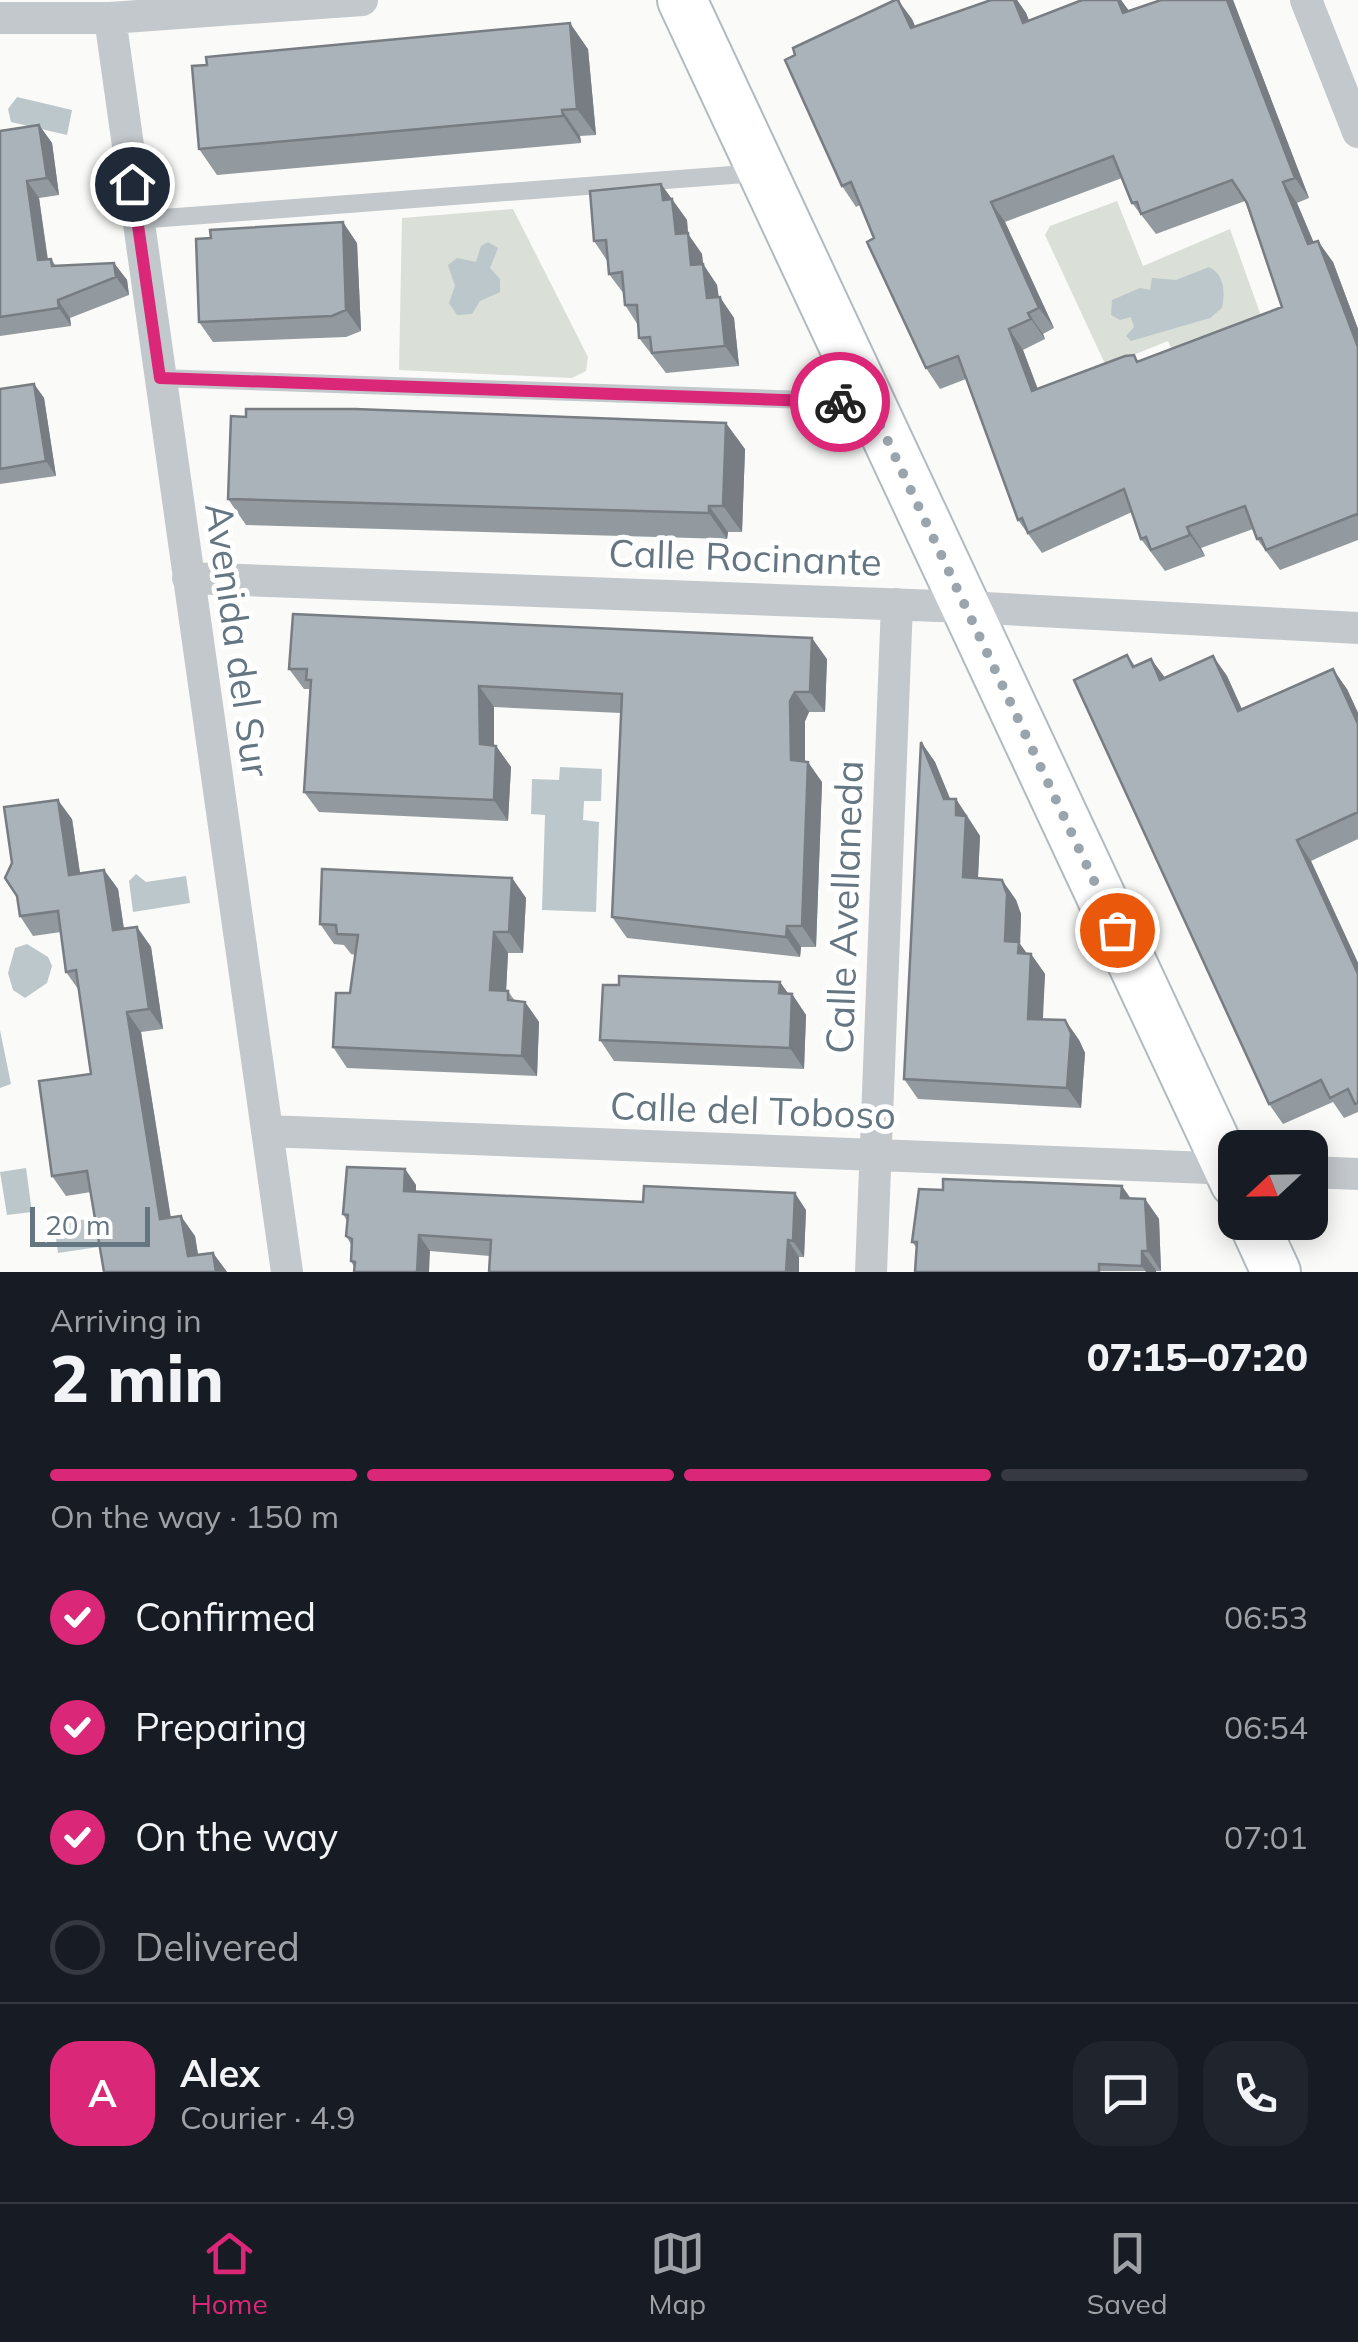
<!DOCTYPE html>
<html lang="en">
<head>
<meta charset="utf-8">
<style>
  body { margin:0; font-family:Mulish,sans-serif; background:#20242c; color:#f1f3f6; height:100vh; display:flex; flex-direction:column; font-size:38px; white-space:nowrap }
  * { box-sizing:border-box; margin:0 }
  p { font-size:32px; color:#9ea1a6 }
  .icon { flex:none; width:55px; height:55px; fill:none; stroke:currentColor; stroke-width:2; stroke-linecap:round; stroke-linejoin:round }
  .map { position:relative; height:1272px; overflow:hidden }
  .panel { display:flex; flex-direction:column; background:#171b24; flex:1 }
  .panel>* { flex:none }
  .needle { width:65px; rotate:248deg }
  .fabs { position:absolute; left:1218px; top:1130px; display:grid; gap:20px }
  .fabs a { display:grid; place-items:center; width:110px; height:110px; border-radius:20px; background:#171b24; box-shadow:0 5px 25px #0003; font-size:50px }
  .scale { position:absolute; left:30px; bottom:25px; width:120px; box-sizing:border-box; padding-left:10px; border:5px solid #657683; border-top:0; font-size:28px; line-height:35px; white-space:nowrap; color:#657683; -webkit-text-stroke:8px #fff; paint-order:stroke }
  .pin { position:absolute; display:grid; place-items:center; width:85px; height:85px; color:#fff; margin:-42px; border:5px solid #fff; border-radius:50%; box-shadow:0 2px 10px #0007 }
  .courier { position:absolute; display:grid; place-items:center; width:100px; height:100px; margin:-50px; border:8px solid #db2777; border-radius:50%; background:#fff; color:#222; box-shadow:0 2px 12px #0007 }
  .overview em { font-style:normal; font-weight:800 }
  .overview div { display:flex; flex-direction:column-reverse }
  .overview { display:flex; align-items:center; justify-content:space-between; height:170px; padding:0 50px }
  h1 { font-size:65px; font-weight:800; line-height:75px }
  .bar { display:grid; grid-template-columns:repeat(4,1fr); gap:15px 10px; align-content:center; height:120px; padding:0 50px }
  .bar i { height:12px; border-radius:8px; background:#363941 }
  .bar .current { background:#db2777 }
  .bar p { grid-column:span 4 }
  .line { display:flex; align-items:center; gap:25px; padding:0 50px; border-top:2px solid #363941 }
  .line div { flex:1 }
  .round { display:grid; place-items:center; flex:none; width:105px; height:105px; border-radius:30px; background:#20242c }
  ol { padding:0 50px; list-style:none }
  li { display:flex; align-items:center; gap:30px; height:110px }
  li p { margin-inline-start:auto }
  li .icon { padding:10px; border-radius:50%; background:#db2777; color:#fff; stroke-width:4 }
  li:last-child { color:#9ea1a6 }
  li i { width:55px; height:55px; border:5px solid #363941; border-radius:50% }
  .menu { display:flex; justify-content:space-around; align-items:center; height:140px; border-top:2px solid #363941; background:#171b24; font-size:28px; color:#9ea1a6 }
  .menu a { display:grid; justify-items:center; gap:5px }
  .menu .current { color:#db2777 }
  .map>svg:first-child { display:block }
  .green { fill:#dadfd7 }
  .water { fill:#bbc7cb }
  .lines { fill:none; stroke-linecap:round; stroke-linejoin:round }
  .secondary-casing { stroke:#b3babf; stroke-width:52 }
  .service { stroke:#c3c8cc; stroke-width:18 }
  .minor { stroke:#c3c8cc; stroke-width:32 }
  .secondary { stroke:#fff; stroke-width:48 }
  .wall { fill:#929a9f; fill-rule:evenodd }
  .shaded-wall { fill:#777d82 }
  .building { fill:#aab3b9; stroke:#777d82; stroke-width:2.5; fill-rule:evenodd }
  .done { stroke:#99a4ac; stroke-width:10; stroke-dasharray:0 18 }
  .route { stroke:#db2777; stroke-width:12 }
  .labels { text-anchor:middle; stroke-width:10; stroke-linejoin:round; paint-order:stroke }
  .street-label { font-size:38px; fill:#657683; stroke:#fff }
</style>
</head>
<body>
<div class="map">
<svg width="1358" height="1272" viewBox="0 0 1358 1272">
  <rect width="100%" height="100%" fill="#fafaf8"/>
  <path class="green" d="M1117,201L1143,266L1230,229L1261,316L1172,350L1168,341L1106,366L1045,235L1050,226Z
    M513,209L588,357L586,371L572,378L399,370L402,218Z"/>
  <path class="water" d="M17,97L72,110L67,135L11,122L8,109Z
    M488,242L498,248L490,268L500,279V292L480,301L472,314L457,315L449,303L455,286L448,265L457,258L476,262L481,246Z
    M1209,267C1225,275 1225,293 1222,308L1210,318L1131,341L1126,336L1134,327L1131,317L1120,320L1111,315L1112,300L1140,288L1150,290L1152,278L1176,280Z
    M560,767L602,769L601,801H584L583,820L599,822L596,912L542,910L545,815L531,814L532,779L559,780Z
    M136,874L146,882L186,876L190,903L133,912L129,881Z
    M27,944L48,957L52,966L47,983L25,998L13,990L8,973L15,948Z
    M0,1030L11,1084L0,1088Z
    M26,1168L32,1212L7,1215L0,1172Z
    M101,1217L105,1246L58,1253L54,1224Z"/>
  <g class="lines">
    <g class="secondary-casing">
      <path id="secondary" d="M682,0L1235,1183
        M1253,1222L1276,1272"/>
    </g>
    <path class="service" d="M137,220L758,173
      M159,378L865,402"/>
    <path class="minor" d="M1306,0L1358,132
      M0,18H110L362,0
      M110,18L287,1272
      M188,578L966,607L1358,628
      M267,1131L1235,1169
      M1310,1172L1358,1174
      M871,1272L897,604"/>
    <use href="#secondary" class="secondary"/>
  </g>
  <path class="wall" d="M991,0H1017L1026,13L1029,21L1082,0H1121L1129,11L1233,0L1309,198L1297,203L1314,243L1333,262L1358,329V540L1280,570L1257,539L1253,529L1201,548L1205,556L1165,571L1141,539L1132,512L1042,553L1018,520L966,379L940,389L926,368L860,205L856,207L842,186L795,55L912,19L915,27ZM1122,178L1132,203L1156,234L1245,201L1282,307L1139,361L1038,389L1023,350L1045,339L1043,334L1054,328L1005,222Z
    M588,49L596,135L580,136L581,143L217,175L199,149Z
    M39,125L52,143L59,195L39,198L48,259H51L56,266L114,263L127,280L129,295L70,318L71,326L0,336V130Z
    M661,184L687,220L688,234L702,254L703,264L717,285L719,297L734,318L739,366L666,373L639,338L638,325L625,305L624,294L609,274L608,262L594,241Z
    M357,243L361,331L346,337L213,342L199,322Z
    M34,384L44,398L56,476L0,484V389Z
    M246,417L745,449L742,532H728L727,539L246,525L228,499Z
    M1127,655L1135,666L1151,659L1165,678L1213,656L1227,676L1242,709L1347,689L1358,713V839L1311,861L1358,963V1112L1344,1118L1333,1102L1283,1124L1269,1104Z
    M827,659L825,712H809L805,721V762L822,782L816,947H801L800,957L627,938L612,917L621,713L494,707V746H496L511,767L508,821L319,812L304,792L310,689H304L289,669Z
    M921,742L935,762L950,799H956L980,836L978,878L1002,880L1016,900L1021,914L1020,944L1027,954H1031L1045,974L1042,1019L1065,1020L1079,1040L1085,1053L1081,1108L918,1099L904,1079Z
    M72,819L80,873L104,870L118,889L124,929L137,927L151,947L163,1029L141,1032L171,1218L195,1236L198,1255L213,1253L227,1272H104L91,1192L66,1196L52,1176L91,1074L78,989L66,972L61,932L33,936L20,916L12,863Z
    M512,878L526,898L523,953H508L506,991H508L515,1001L525,1002L539,1022L537,1076L347,1068L333,1047L350,993L355,955L351,954L344,945L334,944L320,924Z
    M780,982L788,994H792L806,1015L804,1069L614,1061L600,1040Z
    M405,1169L416,1185V1192L806,1210L804,1257L490,1256L430,1251L354,1267L351,1261V1244L346,1236L347,1221L343,1214Z
    M1130,1198L1145,1199L1159,1219L1161,1271L915,1272L917,1248L912,1242Z"/>
  <path class="shaded-wall" d="M898,0L912,19L925,49L911,28Z
    M1014,0H1017L1026,13L1038,43L1023,23Z
    M1118,0H1121L1129,11L1138,34L1123,13Z
    M1227,0H1233L1309,198L1295,178Z
    M570,23L588,49L596,135L577,109Z
    M562,110L580,136L581,143L563,116Z
    M39,125L52,143L59,195L47,178Z
    M27,181L39,198L50,278L38,260Z
    M1283,182L1297,203L1323,265L1308,244Z
    M661,184L687,220L688,234L702,254L703,264L717,285L721,319L707,298L676,234L663,200Z
    M991,202L1005,222L1054,328L1039,308Z
    M343,222L357,243L361,331L346,310Z
    M1318,241L1333,262L1358,329V347Z
    M114,263L127,280L129,295L116,277Z
    M720,297L734,318L739,366L725,346Z
    M58,300L70,318L71,326L59,308Z
    M1028,313L1043,334L1045,339L1031,319Z
    M1009,329L1023,350L1046,412L1032,391Z
    M34,384L44,398L56,476L46,461Z
    M726,423L745,449L742,532L723,506Z
    M709,506L728,532L727,539L709,513Z
    M1187,527L1201,548L1205,556L1190,535Z
    M812,638L827,659L825,712L810,692Z
    M1213,656L1227,676L1252,732L1238,711Z
    M1151,659L1166,679L1160,680Z
    M1333,669L1347,689L1358,713V724Z
    M479,686L494,707V765L480,744Z
    M795,692L809,712L805,721V780L791,760L790,701Z
    M921,742L935,762L956,813V799L980,836L977,897L963,877L944,799Z
    M496,746L511,767L508,821L494,800Z
    M808,762L822,782L816,947L802,926Z
    M58,800L72,819L83,894L69,875Z
    M1297,840L1311,861L1358,963V974Z
    M104,870L118,889L127,950L113,930Z
    M512,878L526,898L523,953L509,932Z
    M1002,880L1016,900L1021,914L1020,944L1031,959V954L1045,974L1042,1039L1028,1019L1005,941Z
    M787,926L801,947L800,957L786,937Z
    M137,927L151,947L163,1029L149,1009Z
    M494,932L508,953L505,1011L490,990Z
    M780,982L792,999V994L806,1015L804,1069L790,1048L779,993Z
    M525,1002L539,1022L537,1076L522,1056Z
    M127,1012L141,1032L174,1239L160,1219Z
    M1065,1020L1079,1040L1085,1053L1081,1108L1067,1088Z
    M405,1169L416,1185V1208L404,1191Z
    M1122,1186L1136,1206L1121,1198Z
    M795,1193L806,1210L804,1257L793,1241Z
    M1145,1199L1159,1219L1161,1271L1148,1251Z
    M181,1216L195,1236L201,1272L188,1256Z
    M419,1235L430,1251L429,1272H417Z
    M788,1240L799,1257V1272H786Z
    M1142,1251L1156,1270V1272H1146L1142,1266Z
    M213,1253L227,1272H216Z"/>
  <path class="building" d="M895,0H898L911,28L991,0H1014L1023,23L1082,0H1118L1123,13L1161,0H1227L1295,178L1283,182L1308,244L1318,241L1358,347V515L1357,514L1266,550L1261,538L1257,539L1245,506L1187,527L1190,535L1151,550L1146,537L1141,539L1124,489L1028,533L1022,518L1018,520L958,356L926,368L867,242L874,238L851,182L842,186L785,60L795,55L793,48ZM1113,156L1132,203L1137,202L1141,214L1232,180L1247,203L1282,307L1137,362L1134,355L1125,356L1032,391L1009,329L1031,319L1028,313L1039,308L991,202Z
    M570,23L577,109L562,110L563,116L199,149L192,66L207,65L206,57Z
    M39,125L47,178L27,181L38,260L51,259L52,266L114,263L116,277L58,300L59,308L0,317V131Z
    M661,184L663,200L672,199L676,234L688,233L691,265L703,264L707,298L720,297L725,346L652,353L650,337L639,338L637,305H625L622,272L609,274L606,240L594,241L590,191Z
    M343,222L346,310L332,316L199,322L196,239L211,238L210,230Z
    M34,384L46,461L0,469V389Z
    M246,409H355L726,423L723,506H709V513L228,499L231,416L246,417Z
    M293,614L812,638L810,692H795L790,701L791,760L808,762L802,926H787L786,937L612,917L622,694L479,686L480,744L496,746L494,800L304,792L311,680H306L307,669H289Z
    M1127,655L1133,667L1151,659L1160,680L1213,656L1238,711L1333,669L1358,724V812L1297,840L1358,974V1103L1355,1104L1348,1089L1330,1098L1321,1080L1269,1104L1074,680Z
    M921,742L944,799H956V815L966,816L963,877L1002,880L1007,894L1005,941L1019,942L1018,953L1031,954L1028,1019L1065,1020L1071,1033L1067,1088L904,1079Z
    M58,800L69,875L104,870L113,930L137,927L149,1009L127,1012L160,1219L181,1216L188,1256L213,1253L216,1272H104L87,1171L52,1176L39,1081L91,1074L76,970L66,972L58,911L20,916L17,896L5,878L12,863L4,807Z
    M322,869L512,878L509,932H494L490,990L508,991V1000L525,1002L522,1056L333,1047L336,993H350L358,935L337,934L336,925L320,924Z
    M619,976L780,982L779,993L792,994L790,1048L600,1040L603,985H619Z
    M347,1167L405,1169L404,1191L643,1202L644,1186L795,1193L793,1241L788,1240L786,1272H489L491,1240L419,1235L417,1272H354L355,1262L351,1261L352,1239L346,1236L348,1215L343,1214Z
    M943,1179L1122,1186L1121,1198L1145,1199L1148,1251H1142V1266L1099,1264V1272H915L917,1242H912L919,1189L943,1190Z"/>
  <g class="lines">
    <path class="done" d="M840,402L870,403L1117,930"/>
    <path class="route" d="M132,184L160,378L840,402"/>
  </g>
  <g class="labels">
    <g class="street-label">
      <text transform="translate(745 558) rotate(2)" y="13">Calle Rocinante</text>
      <text transform="translate(237 640) rotate(82)" y="13">Avenida del Sur</text>
      <text transform="translate(845 907) rotate(-88)" y="13">Calle Avellaneda</text>
      <text transform="translate(753 1111) rotate(2)" y="13">Calle del Toboso</text>
    </g>
  </g>
</svg>
<div class="fabs">
<a><svg class="needle" viewBox="-14 -14 28 28"><path d="M0-13l5 13h-10z" fill="#e53935"/><path d="M0 13l5-13h-10z" fill="#9ea1a6"/></svg></a>
</div>
<div class="scale">20 m</div>
<div class="pin" style="left:1117px;top:930px;background:#ea580c"><svg class="icon" aria-label="bag" viewBox="0 0 24 24"><path d="M5 8h14l-1 12H6zM9 8a3 3 0 0 1 6 0"/></svg></div>
<div class="pin" style="left:132px;top:184px;background:#1f2937"><svg class="icon" aria-label="home" viewBox="0 0 24 24"><path d="M3 11l9-7 9 7M6 9v11h12V9"/></svg></div>
<div class="courier" style="left:840px;top:402px"><svg class="icon" aria-label="bike" viewBox="0 0 24 24"><circle cx="6" cy="16" r="4"/><circle cx="18" cy="16" r="4"/><path d="M6 16l4-8h5l3 8M10 8l3 8H6M13 5h3"/></svg></div>
</div>
<section class="panel">
<div class="overview"><div><h1>2 min</h1><p>Arriving in</p></div><em>07:15–07:20</em></div>
<div class="bar"><i class="current"></i><i class="current"></i><i class="current"></i><i></i><p>On the way · 150 m</p></div>
<ol>
<li><svg class="icon" aria-label="check" viewBox="0 0 24 24"><path d="M5 12l5 5 9-10"/></svg>Confirmed<p>06:53</p></li>
<li><svg class="icon" aria-label="check" viewBox="0 0 24 24"><path d="M5 12l5 5 9-10"/></svg>Preparing<p>06:54</p></li>
<li><svg class="icon" aria-label="check" viewBox="0 0 24 24"><path d="M5 12l5 5 9-10"/></svg>On the way<p>07:01</p></li>
<li><i></i>Delivered</li>
</ol>
<div class="line" style="height:180px"><b class="round" style="background:#db2777;color:#fff">A</b><div><b>Alex</b><p>Courier · 4.9</p></div><a class="round"><svg class="icon" aria-label="chat" viewBox="0 0 24 24"><path d="M4 5h16v11H9l-5 4z"/></svg></a><a class="round"><svg class="icon" aria-label="phone" viewBox="0 0 24 24"><path d="M5 4h4l2 5-3 2q2 4 5 5l2-3 5 2v4C11 20 4 13 5 4z"/></svg></a></div>
</section>
<nav class="menu">
<a class="current"><svg class="icon" aria-label="home" viewBox="0 0 24 24"><path d="M3 11l9-7 9 7M6 9v11h12V9"/></svg>Home</a>
<a><svg class="icon" aria-label="map" viewBox="0 0 24 24"><path d="M3 6l6-2 6 2 6-2v14l-6 2-6-2-6 2zM9 4v14M15 6v14"/></svg>Map</a>
<a><svg class="icon" aria-label="saved" viewBox="0 0 24 24"><path d="M7 4h10v16l-5-4-5 4z"/></svg>Saved</a>
</nav>
</body>
</html>
